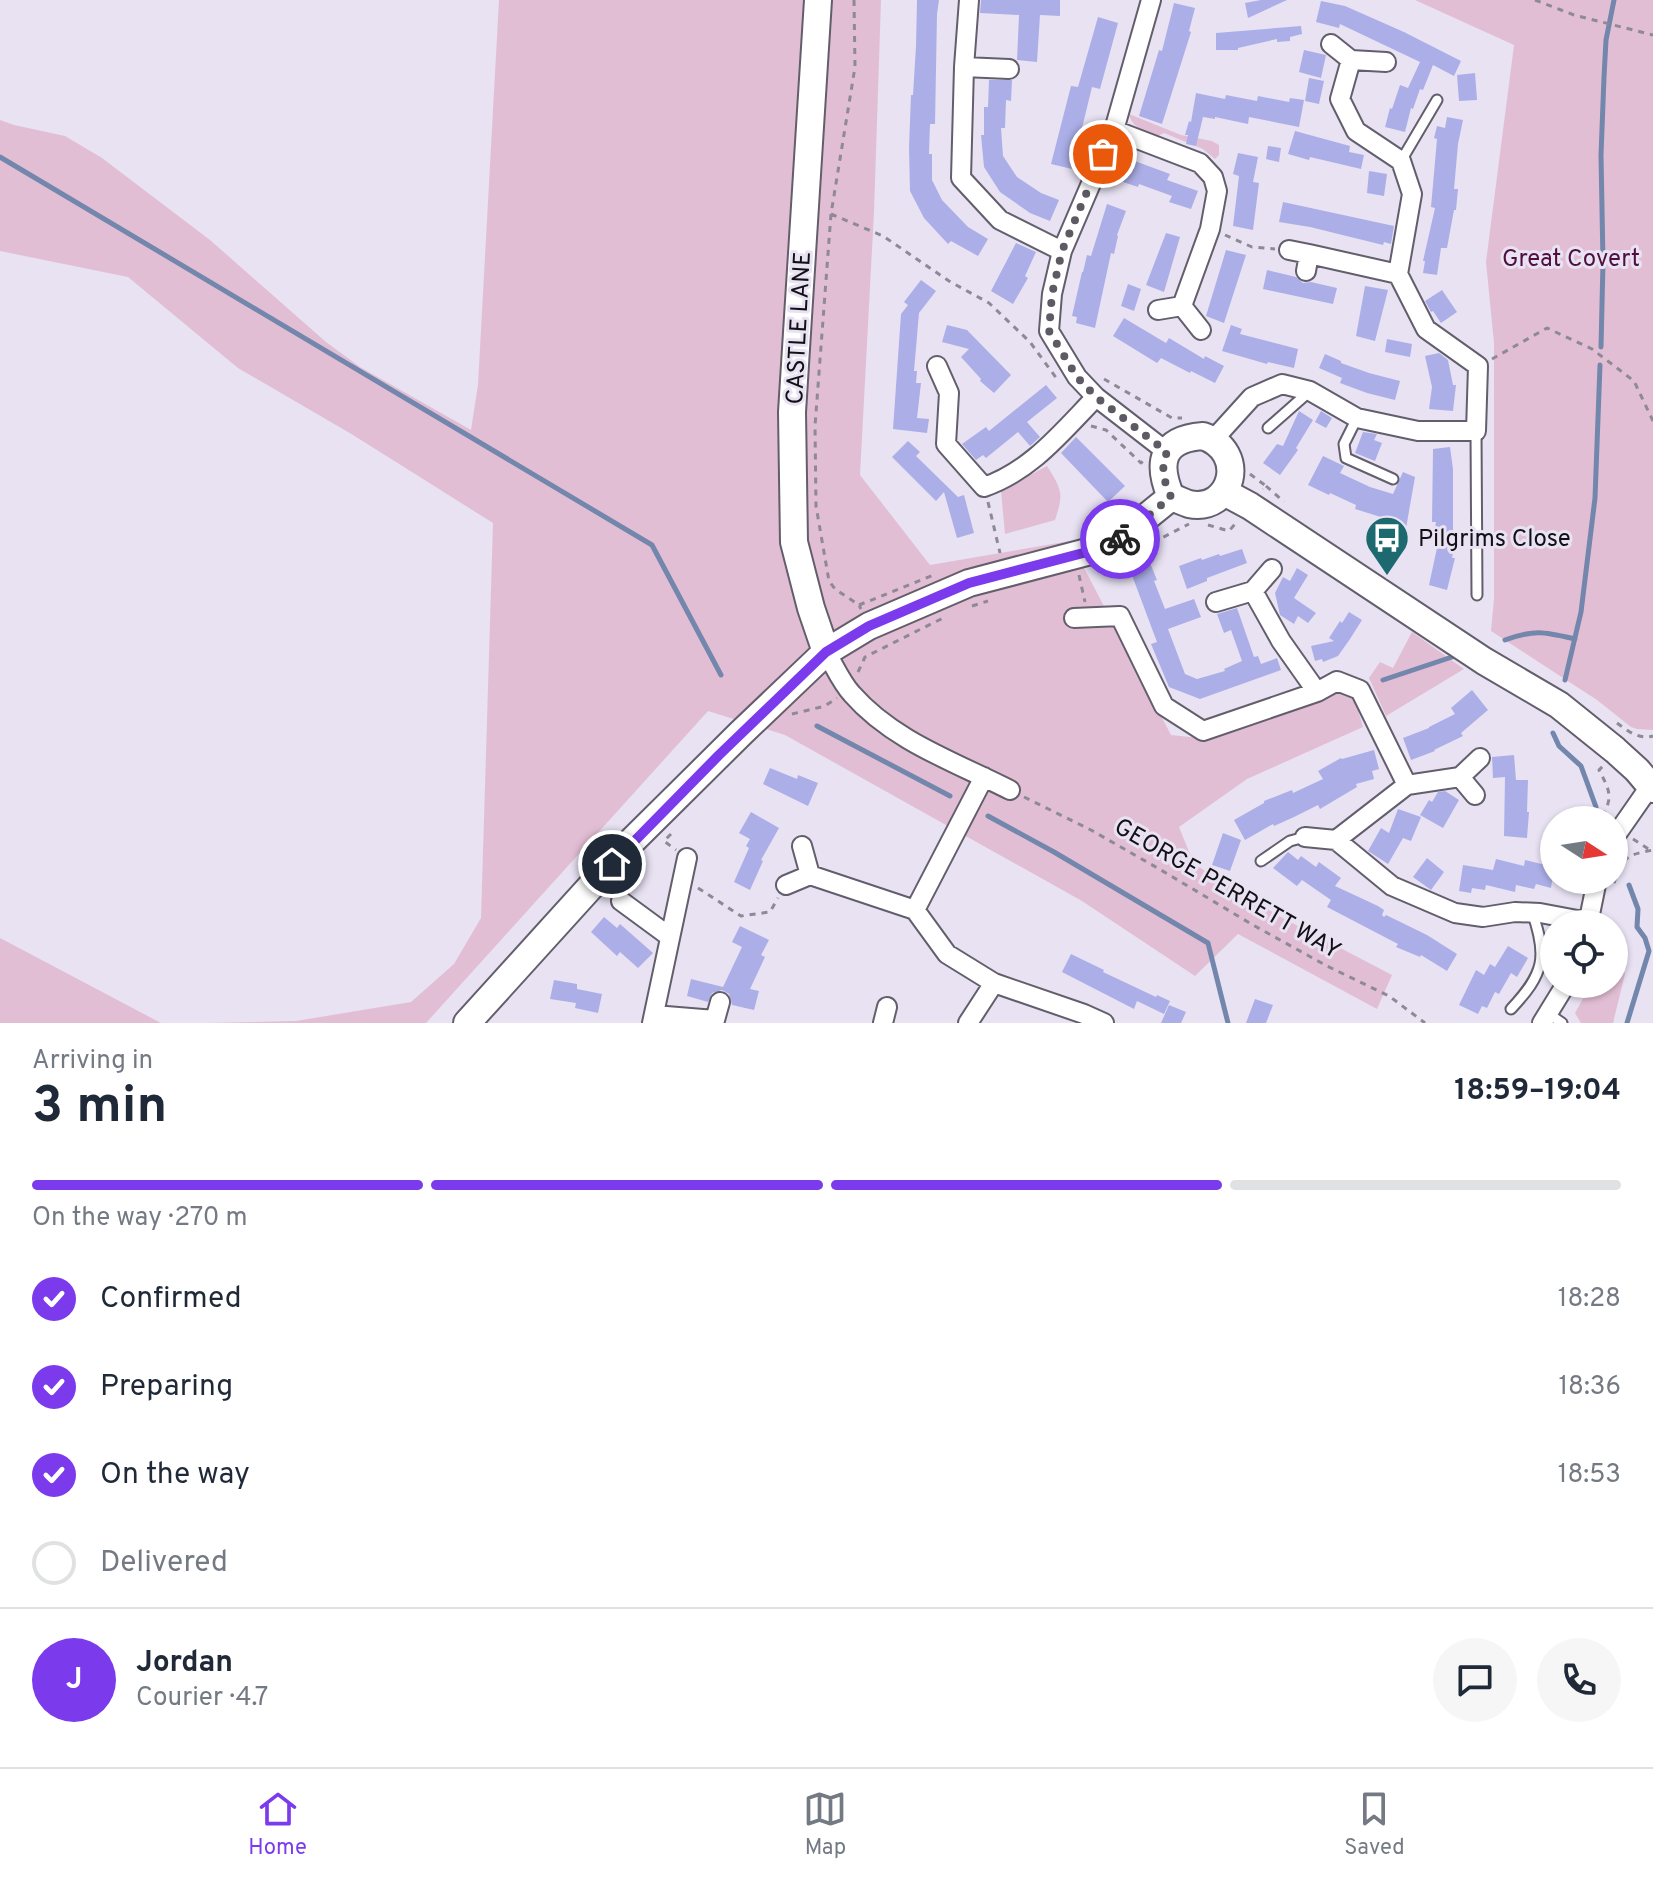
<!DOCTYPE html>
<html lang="en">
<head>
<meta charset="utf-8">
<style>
  body { margin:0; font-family:Overpass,sans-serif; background:#f6f6f7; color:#1f2937; height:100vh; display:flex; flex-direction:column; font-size:30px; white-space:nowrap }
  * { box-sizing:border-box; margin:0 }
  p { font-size:26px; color:#747a83 }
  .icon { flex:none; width:44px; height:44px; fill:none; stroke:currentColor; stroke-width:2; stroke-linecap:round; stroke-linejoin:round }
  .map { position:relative; height:1023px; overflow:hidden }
  .drawer { display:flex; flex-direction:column; background:#fff; flex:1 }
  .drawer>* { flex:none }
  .needle { width:52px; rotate:102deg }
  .tools { position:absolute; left:1540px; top:806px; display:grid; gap:16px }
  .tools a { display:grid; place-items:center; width:88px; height:88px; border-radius:50%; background:#fff; box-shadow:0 2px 6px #0004; font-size:40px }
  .pin { position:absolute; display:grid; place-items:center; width:68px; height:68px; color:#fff; margin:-34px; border:4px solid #fff; border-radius:50%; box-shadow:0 2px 8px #0007 }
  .courier { position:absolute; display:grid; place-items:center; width:80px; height:80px; margin:-40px; border:6px solid #7c3aed; border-radius:50%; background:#fff; color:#222; box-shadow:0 2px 10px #0007 }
  .head em { font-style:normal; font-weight:700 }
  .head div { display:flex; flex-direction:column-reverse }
  .head { display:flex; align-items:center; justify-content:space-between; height:136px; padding:0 32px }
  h1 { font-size:52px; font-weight:700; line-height:60px }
  .bar { display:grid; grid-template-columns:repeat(4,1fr); gap:12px 8px; align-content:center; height:96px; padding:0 32px }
  .bar i { height:10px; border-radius:6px; background:#e0e1e3 }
  .bar .on { background:#7c3aed }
  .bar p { grid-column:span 4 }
  .line { display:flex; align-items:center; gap:20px; padding:0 32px; border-top:2px solid #e0e1e3 }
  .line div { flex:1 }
  .round { display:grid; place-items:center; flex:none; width:84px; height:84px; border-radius:42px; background:#f6f6f7 }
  ol { padding:0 32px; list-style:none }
  li { display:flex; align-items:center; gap:24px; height:88px }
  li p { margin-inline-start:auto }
  li .icon { padding:8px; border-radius:50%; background:#7c3aed; color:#fff; stroke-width:4 }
  li:last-child { color:#747a83 }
  li i { width:44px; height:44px; border:4px solid #e0e1e3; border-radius:50% }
  .tabs { display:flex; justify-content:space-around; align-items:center; height:112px; border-top:2px solid #e0e1e3; background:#fff; font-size:22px; color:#747a83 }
  .tabs a { display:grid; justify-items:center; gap:4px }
  .tabs .on { color:#7c3aed }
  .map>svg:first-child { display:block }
  .green { fill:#e2bed4 }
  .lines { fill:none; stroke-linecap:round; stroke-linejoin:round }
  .stream { stroke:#7386ac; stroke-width:5 }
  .building { fill:#acafe7 }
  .lane-casing { stroke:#635e6c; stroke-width:13 }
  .street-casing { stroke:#635e6c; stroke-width:22 }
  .secondary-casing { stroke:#635e6c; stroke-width:30 }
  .path { stroke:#8d8995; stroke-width:3; stroke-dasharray:6 6; stroke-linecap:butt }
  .lane { stroke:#fff; stroke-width:9 }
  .street { stroke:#fff; stroke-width:18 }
  .secondary { stroke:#fff; stroke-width:26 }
  .done { stroke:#5d5a63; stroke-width:8; stroke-dasharray:0 14.4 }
  .route { stroke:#7c3aed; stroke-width:10 }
  .labels { text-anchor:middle; stroke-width:6; stroke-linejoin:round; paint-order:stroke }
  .park-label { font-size:24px; fill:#500f3e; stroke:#e8e2f3 }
  .street-label { font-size:24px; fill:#121015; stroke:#e8e2f3 }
  .poi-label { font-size:24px; fill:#121015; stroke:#e8e2f3; text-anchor:start }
</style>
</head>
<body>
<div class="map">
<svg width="1653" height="1023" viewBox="0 0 1653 1023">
  <rect width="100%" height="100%" fill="#e8e2f3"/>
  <path class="green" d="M499,0H881L874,212L860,475L930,565L1070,541L1171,735L1208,739L1340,692L1355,700L1363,727L1247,779L1179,827L1194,864L1279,916L1392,975L1377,1009L1238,934L1195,976L1082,901L785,735L708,711L426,1023H208L296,1021L411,1002L454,964L481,918L493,523L353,435L238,368L128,277L0,251V120L14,125L65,136L102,158L210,240L326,342L360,367L471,430L478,385Z
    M1415,0H1653V730L1637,729L1631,727L1597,700L1491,631L1494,599V343L1486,262L1514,45Z
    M1129,114L1181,135L1212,141L1219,145V155L1215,159L1203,149L1164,133L1158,136C1146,131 1132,129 1129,114Z
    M1047,466C1062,490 1064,493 1055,520L1005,534L1001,491Z
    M1412,632L1464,669L1386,716L1369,678L1380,662L1393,668Z
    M0,938L161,1023H0Z
    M1614,944L1625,974L1613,1023H1581L1575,1013L1591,984H1614Z"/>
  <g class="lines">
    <path class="stream" d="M0,157L652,545L721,675
      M1601,347L1603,262L1601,155L1604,77L1606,40L1614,0
      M1505,640C1535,629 1545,632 1575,639
      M1383,680L1455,656
      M1565,680L1581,612L1595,498L1600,365
      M817,726L950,796
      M1553,733L1559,746L1581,766L1596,807
      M988,816L1054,852L1208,943L1228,1023
      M1627,1023L1649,951L1645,938L1637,927L1638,909L1629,885"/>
  </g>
  <path class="building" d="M917,0H939L937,14L935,124H930L929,154H932V180L942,200L968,227L988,239L978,256L951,241L948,244L924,218L910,191L909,148L911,95H913L916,46Z
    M981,0H1060V16L1040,15L1037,62L1017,60L1019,15L980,13Z
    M1261,0H1287L1248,18L1245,3Z
    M1321,1L1345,6L1404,32L1461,61L1454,76L1433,65L1423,90L1420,89L1413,109L1411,108L1405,132L1385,127L1390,108L1392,109L1400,85L1408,88L1420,62L1340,24L1339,28L1316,22Z
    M1174,3L1195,8L1189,31L1191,32L1162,124L1139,116L1159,50L1162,51Z
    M1098,17L1118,23L1100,89L1092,87L1072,169L1051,164L1071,86L1078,87Z
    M1301,26L1302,34L1290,37V41L1277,42V39L1238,48V50H1216V33Z
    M1304,50L1326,55L1321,78L1299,72Z
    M1475,73L1477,100L1459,101L1457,75Z
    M1309,78L1324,81L1319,104L1305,101Z
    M989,80H1012L1011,101L1006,100L1005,128H1001L1003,156L1017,177L1041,193L1059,200L1050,221L1030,213L1000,192L984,167L981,135H984V107H988Z
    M1196,93L1225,99L1226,95L1257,101L1258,96L1289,102L1290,98L1304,100L1299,127L1249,117L1248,124L1215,117V119L1203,117L1196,146L1186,144L1188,135H1185L1189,121L1191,122Z
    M1447,117L1463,120L1458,144L1454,189H1458L1456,210H1454L1447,248H1441L1437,275L1423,273L1425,261H1423L1435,208L1431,207L1437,139L1434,138L1437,126L1445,128Z
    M1295,131L1350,146L1349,152L1364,155L1361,169L1310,157L1309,160L1288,154Z
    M1268,146L1281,148L1279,162L1266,159Z
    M1238,153L1258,157L1253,182L1259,183L1253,230L1233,226L1239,176L1233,174Z
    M1124,157L1170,174L1167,180L1198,191L1191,209L1169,202L1172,196L1139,184L1138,187L1117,180Z
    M1369,171L1387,174L1384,196L1367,193Z
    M1283,202L1394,226L1391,244L1384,242L1383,245L1310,227L1279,222Z
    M1107,204L1126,211L1117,235L1118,236L1114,254L1111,253L1095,328L1076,323L1077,317L1072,316L1082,272H1083L1087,255L1091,256Z
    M1166,233L1180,237L1164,292L1146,285Z
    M1016,243L1036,252L1025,276L1028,278L1013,304L991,291Z
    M1226,250L1246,255L1224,323L1206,316Z
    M1267,270L1296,277L1303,283L1311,282L1337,288L1333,304L1263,289Z
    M921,280L936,291L919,313L914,371H917L916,383H921L917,418L929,419L927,433L893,429L901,314L908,305L904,302Z
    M1128,284L1141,289L1134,311L1121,306Z
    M1365,286L1388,290L1375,341L1356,336Z
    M1442,290L1457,312L1441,323L1433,311L1431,312L1425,301Z
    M1124,318L1166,343L1169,338L1204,359L1205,356L1224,366L1215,383L1191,371L1190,373L1161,358L1157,363L1113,336Z
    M947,325L967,330L1011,375L994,393L980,381L981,379L961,357L969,349L942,342Z
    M1231,325L1242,329L1240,334L1298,349L1294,368L1268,362L1267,364L1222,351Z
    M1387,339L1412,344L1410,357L1385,352Z
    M1439,353L1448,360L1453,385H1456L1453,411L1429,409L1432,387L1425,356Z
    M1325,354L1341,361V363L1369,373L1400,381L1395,400L1367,393L1340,383L1342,378L1319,368Z
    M1046,385L1057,398L1027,422L1040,437L1030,446L1018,432L986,458L983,455L976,460L962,444L986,427L989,431Z
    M1299,411L1313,420L1296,448L1298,450L1280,475L1263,463L1277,444L1283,446Z
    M1321,411L1332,418L1326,428L1315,422Z
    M1363,432L1377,434L1374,440L1382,443L1375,461L1355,453Z
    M1076,437L1125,486L1108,502L1061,453Z
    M908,441L920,452L916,456L958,497L964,495L974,533L957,538L944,492L936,501L892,457Z
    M1450,447L1453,469V530L1457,531L1452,558H1455L1447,590L1429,585L1437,548L1432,547L1436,522H1432L1433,449Z
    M1323,456L1344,466L1340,473L1370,487L1393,494L1403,472L1415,477L1405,534L1382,530L1384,518L1355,509L1356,505L1330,493L1329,495L1308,485Z
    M1242,549L1247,563L1207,578V581L1187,589L1179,566L1201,558L1202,560L1219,554L1220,556Z
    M1150,563L1157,580L1154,581L1165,609L1194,599L1201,617L1168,629L1185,674L1197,679L1225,671L1224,669L1242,661L1231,630L1224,633L1217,614L1237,608L1254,657L1258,656L1261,664L1277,658L1281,670L1200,699L1169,687L1151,644L1157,642L1130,570Z
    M1297,568L1308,575L1294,598L1316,613L1308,623L1298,616L1294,624L1280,615L1275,593L1283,577L1290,581Z
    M1349,612L1362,620L1350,639L1338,656L1323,662L1322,659L1315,661L1311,646L1334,641L1329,638L1340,621L1342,623Z
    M1472,690L1488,710L1461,733L1463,736L1434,750L1435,751L1411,760L1403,738L1429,728V727L1455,714L1451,708Z
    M1374,750L1379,769L1372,771L1374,779L1356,784L1357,787L1320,809L1318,805L1294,817L1274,826L1273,824L1245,840L1234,820L1264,803V801L1292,790L1293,793L1323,779L1318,771L1341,758L1342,759Z
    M1514,755L1516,780H1528L1527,812H1529L1527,838L1504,836L1505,777L1493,778L1492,757Z
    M770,768L797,779L798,775L818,783L808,806L763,784Z
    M1445,791L1459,800L1443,828L1420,815L1429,800L1432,802L1438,792Z
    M1398,809L1421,817L1411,841L1403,838L1388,864L1368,851L1381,828L1389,833Z
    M751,812L779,828L761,860L763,861L750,890L734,882L749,848L746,846L750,839L739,833Z
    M1223,833L1241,840L1230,871L1212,865Z
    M1288,852L1298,860L1301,856L1316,867L1319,862L1341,878L1335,886L1378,906L1384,910L1382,915L1384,917L1386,915L1427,935L1457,954L1447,971L1421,955L1420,957L1396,947L1398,944L1327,907L1331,900L1302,880L1297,886L1273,868Z
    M1427,858L1444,872L1431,890L1413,877Z
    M1496,859L1524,866L1525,860L1554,867L1551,888L1536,884L1534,889L1516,885L1515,892L1486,885L1485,890L1472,888L1471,893L1459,891L1463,865L1493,870Z
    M604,917L617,928L620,924L653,953L638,968L620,952L617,956L591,932Z
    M740,926L769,940L761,955L765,957L750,989L759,991L754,1010L732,1005L729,994L722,990L712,993L708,1002L687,996L691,979L723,987L742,947L732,942Z
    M1508,946L1528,958L1517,977L1511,973L1499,994L1495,992L1487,1008L1482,1006L1478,1014L1459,1005L1476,970L1484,975L1490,964L1495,967Z
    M1071,954L1104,970L1103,972L1156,997L1157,995L1170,1001L1164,1014L1137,1001L1134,1009L1062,972Z
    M554,980L577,984V989L602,994L598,1013L575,1008L576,1003L550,999Z
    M1255,999L1273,1005L1266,1023H1246Z
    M1169,1005L1186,1012L1181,1023H1161Z"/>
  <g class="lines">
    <g class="lane-casing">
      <path id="lane" d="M1401,161L1437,100
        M1357,418L1344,444L1346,458L1393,479
        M1268,428L1310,391
        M1476,431L1477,595
        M1261,861L1290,841L1305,837
        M1511,1009C1544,974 1548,957 1532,912
        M1549,1014L1562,1023"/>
    </g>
    <g class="street-casing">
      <path id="street" d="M969,0L964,67L961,178L1000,220L1062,251
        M1151,0L1114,130L1062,251L1052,294L1049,331L1077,377L1096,397L1167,452
        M1331,44L1351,60
        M964,67L1009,69
        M1114,130L1200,163L1213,177L1217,191L1210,229L1182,306L1201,330
        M1289,250L1309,254
        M1306,271L1309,254L1398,274
        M1158,310L1182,306
        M937,366L949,393L946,444L984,487C1031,471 1062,432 1096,397
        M1213,440L1252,397L1282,384L1310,391L1357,418L1418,431H1476L1478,366L1426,329L1398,274L1412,194L1401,161L1356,131L1340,99L1351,60L1386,62
        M1253,591L1272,569
        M1216,602L1253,591L1281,641L1317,692L1337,681L1360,690L1407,785
        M1074,618L1120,616L1164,706L1203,731L1317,692
        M826,652C834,665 841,682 852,694C893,741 955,762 1010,790
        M1460,777L1475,795
        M1305,837L1336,840L1392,886L1455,913L1483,917L1515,912L1540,913L1588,922
        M1614,838L1653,782
        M1336,840L1407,785L1460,777L1480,758
        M802,846L810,875L915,910L947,954L994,983L1084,1014L1104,1023
        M786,885L810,875
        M621,901L670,937
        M915,910L984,777
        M1588,924L1597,880
        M654,1015L715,1020L720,1002
        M652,1023L687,858
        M883,1023L887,1007
        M968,1023L994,983
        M1542,1023L1566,984"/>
    </g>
    <g class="secondary-casing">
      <path id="secondary" d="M818,0L792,412L794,542L811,608L826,652
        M1203,436C1249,452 1232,513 1189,504C1183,502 1177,499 1171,497C1156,462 1162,439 1203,436Z
        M1224,492L1250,506L1484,661L1559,705L1615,750L1637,770L1653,789
        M467,1023L632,841L741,733L826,652L869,626L969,583L1087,552L1118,540L1171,497"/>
    </g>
    <path class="path" d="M854,0L855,67L831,214L815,426L816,506L829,581L835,589L859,605L861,609
      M1535,0L1574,15L1653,35
      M831,214L883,236L949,281L989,303L1030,342L1057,379
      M1225,235L1252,247L1275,249
      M1492,359L1547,328L1592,349L1634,381L1653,421
      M1104,379L1172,418H1182
      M1091,426L1106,430L1141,463L1144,460
      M1250,474L1266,486L1263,489
      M1266,486L1284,502
      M988,502L1000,553
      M1208,525L1229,531L1236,523
      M1142,548L1189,524
      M1079,575L1085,602
      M859,605L936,574
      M972,606L988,601
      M858,672L865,657L943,618
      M792,714L825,706L837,698
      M1617,723C1628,731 1639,740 1653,736
      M1024,797L1091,830L1161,870L1253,925L1327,966L1389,996L1425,1023
      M1602,816C1614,797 1609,789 1599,770L1603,766
      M671,834L664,841L676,850
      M1633,839L1650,850
      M1614,883C1623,856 1627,855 1653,850
      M698,888L741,916L770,912L778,898"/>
    <use href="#lane" class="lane"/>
    <use href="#street" class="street"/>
    <use href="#secondary" class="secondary"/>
  </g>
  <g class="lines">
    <path class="done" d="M1103,154L1062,251L1052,294L1049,331L1077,377L1096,397L1167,452C1160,469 1164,481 1171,497L1120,539"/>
    <path class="route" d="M612,864L719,755L826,652L869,626L969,583L1087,552L1120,539"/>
  </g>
  <defs>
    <g id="bus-pin" transform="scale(2.3)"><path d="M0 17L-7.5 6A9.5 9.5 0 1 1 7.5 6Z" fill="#1c696f" stroke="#e8e2f3"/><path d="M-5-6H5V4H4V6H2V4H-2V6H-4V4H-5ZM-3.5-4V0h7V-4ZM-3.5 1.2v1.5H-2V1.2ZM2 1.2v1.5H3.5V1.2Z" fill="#fff"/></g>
  </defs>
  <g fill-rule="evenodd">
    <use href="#bus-pin" x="1387" y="538"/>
  </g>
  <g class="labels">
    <g class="park-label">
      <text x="1571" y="266">Great Covert</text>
    </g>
    <g class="street-label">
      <text transform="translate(798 328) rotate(-87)" y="8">CASTLE LANE</text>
      <text transform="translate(1228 888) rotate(30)" y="8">GEORGE PERRETT WAY</text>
    </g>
    <g class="poi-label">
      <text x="1418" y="546">Pilgrims Close</text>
    </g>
  </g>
</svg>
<div class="tools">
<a><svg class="needle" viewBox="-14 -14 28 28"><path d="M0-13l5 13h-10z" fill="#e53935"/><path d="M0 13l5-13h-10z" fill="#747a83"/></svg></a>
<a><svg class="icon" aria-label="locate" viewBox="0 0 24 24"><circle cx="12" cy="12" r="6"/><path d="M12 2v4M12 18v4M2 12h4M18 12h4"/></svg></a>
</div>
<div class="pin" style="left:1103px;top:154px;background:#ea580c"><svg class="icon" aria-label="bag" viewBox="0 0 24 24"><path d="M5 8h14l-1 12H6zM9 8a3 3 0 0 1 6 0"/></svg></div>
<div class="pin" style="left:612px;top:864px;background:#1f2937"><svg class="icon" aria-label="home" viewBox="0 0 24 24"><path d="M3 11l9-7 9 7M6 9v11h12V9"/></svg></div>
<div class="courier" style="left:1120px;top:539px"><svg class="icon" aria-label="bike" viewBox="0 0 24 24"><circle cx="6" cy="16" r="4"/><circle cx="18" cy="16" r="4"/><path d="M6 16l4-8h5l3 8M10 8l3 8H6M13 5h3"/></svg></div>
</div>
<section class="drawer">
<div class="head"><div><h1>3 min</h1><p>Arriving in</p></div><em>18:59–19:04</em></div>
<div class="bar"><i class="on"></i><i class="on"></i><i class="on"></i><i></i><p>On the way · 270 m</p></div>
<ol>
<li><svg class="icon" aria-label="check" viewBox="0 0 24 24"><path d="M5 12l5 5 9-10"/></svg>Confirmed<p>18:28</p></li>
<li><svg class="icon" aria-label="check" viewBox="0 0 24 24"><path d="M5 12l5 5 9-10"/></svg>Preparing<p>18:36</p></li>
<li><svg class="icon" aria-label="check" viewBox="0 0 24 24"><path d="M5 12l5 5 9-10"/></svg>On the way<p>18:53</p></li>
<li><i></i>Delivered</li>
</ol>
<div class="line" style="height:144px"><b class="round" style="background:#7c3aed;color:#fff">J</b><div><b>Jordan</b><p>Courier · 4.7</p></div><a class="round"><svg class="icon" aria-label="chat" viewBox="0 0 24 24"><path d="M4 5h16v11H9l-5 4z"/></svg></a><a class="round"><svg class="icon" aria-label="phone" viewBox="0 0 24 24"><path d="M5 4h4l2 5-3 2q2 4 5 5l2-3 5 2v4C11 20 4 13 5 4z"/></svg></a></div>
</section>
<nav class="tabs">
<a class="on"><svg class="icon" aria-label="home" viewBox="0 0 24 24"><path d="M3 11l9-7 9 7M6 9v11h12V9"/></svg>Home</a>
<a><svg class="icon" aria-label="map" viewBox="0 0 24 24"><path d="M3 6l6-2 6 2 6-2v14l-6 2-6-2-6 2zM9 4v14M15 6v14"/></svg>Map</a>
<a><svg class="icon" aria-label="saved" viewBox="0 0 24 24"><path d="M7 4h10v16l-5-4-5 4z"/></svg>Saved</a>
</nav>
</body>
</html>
